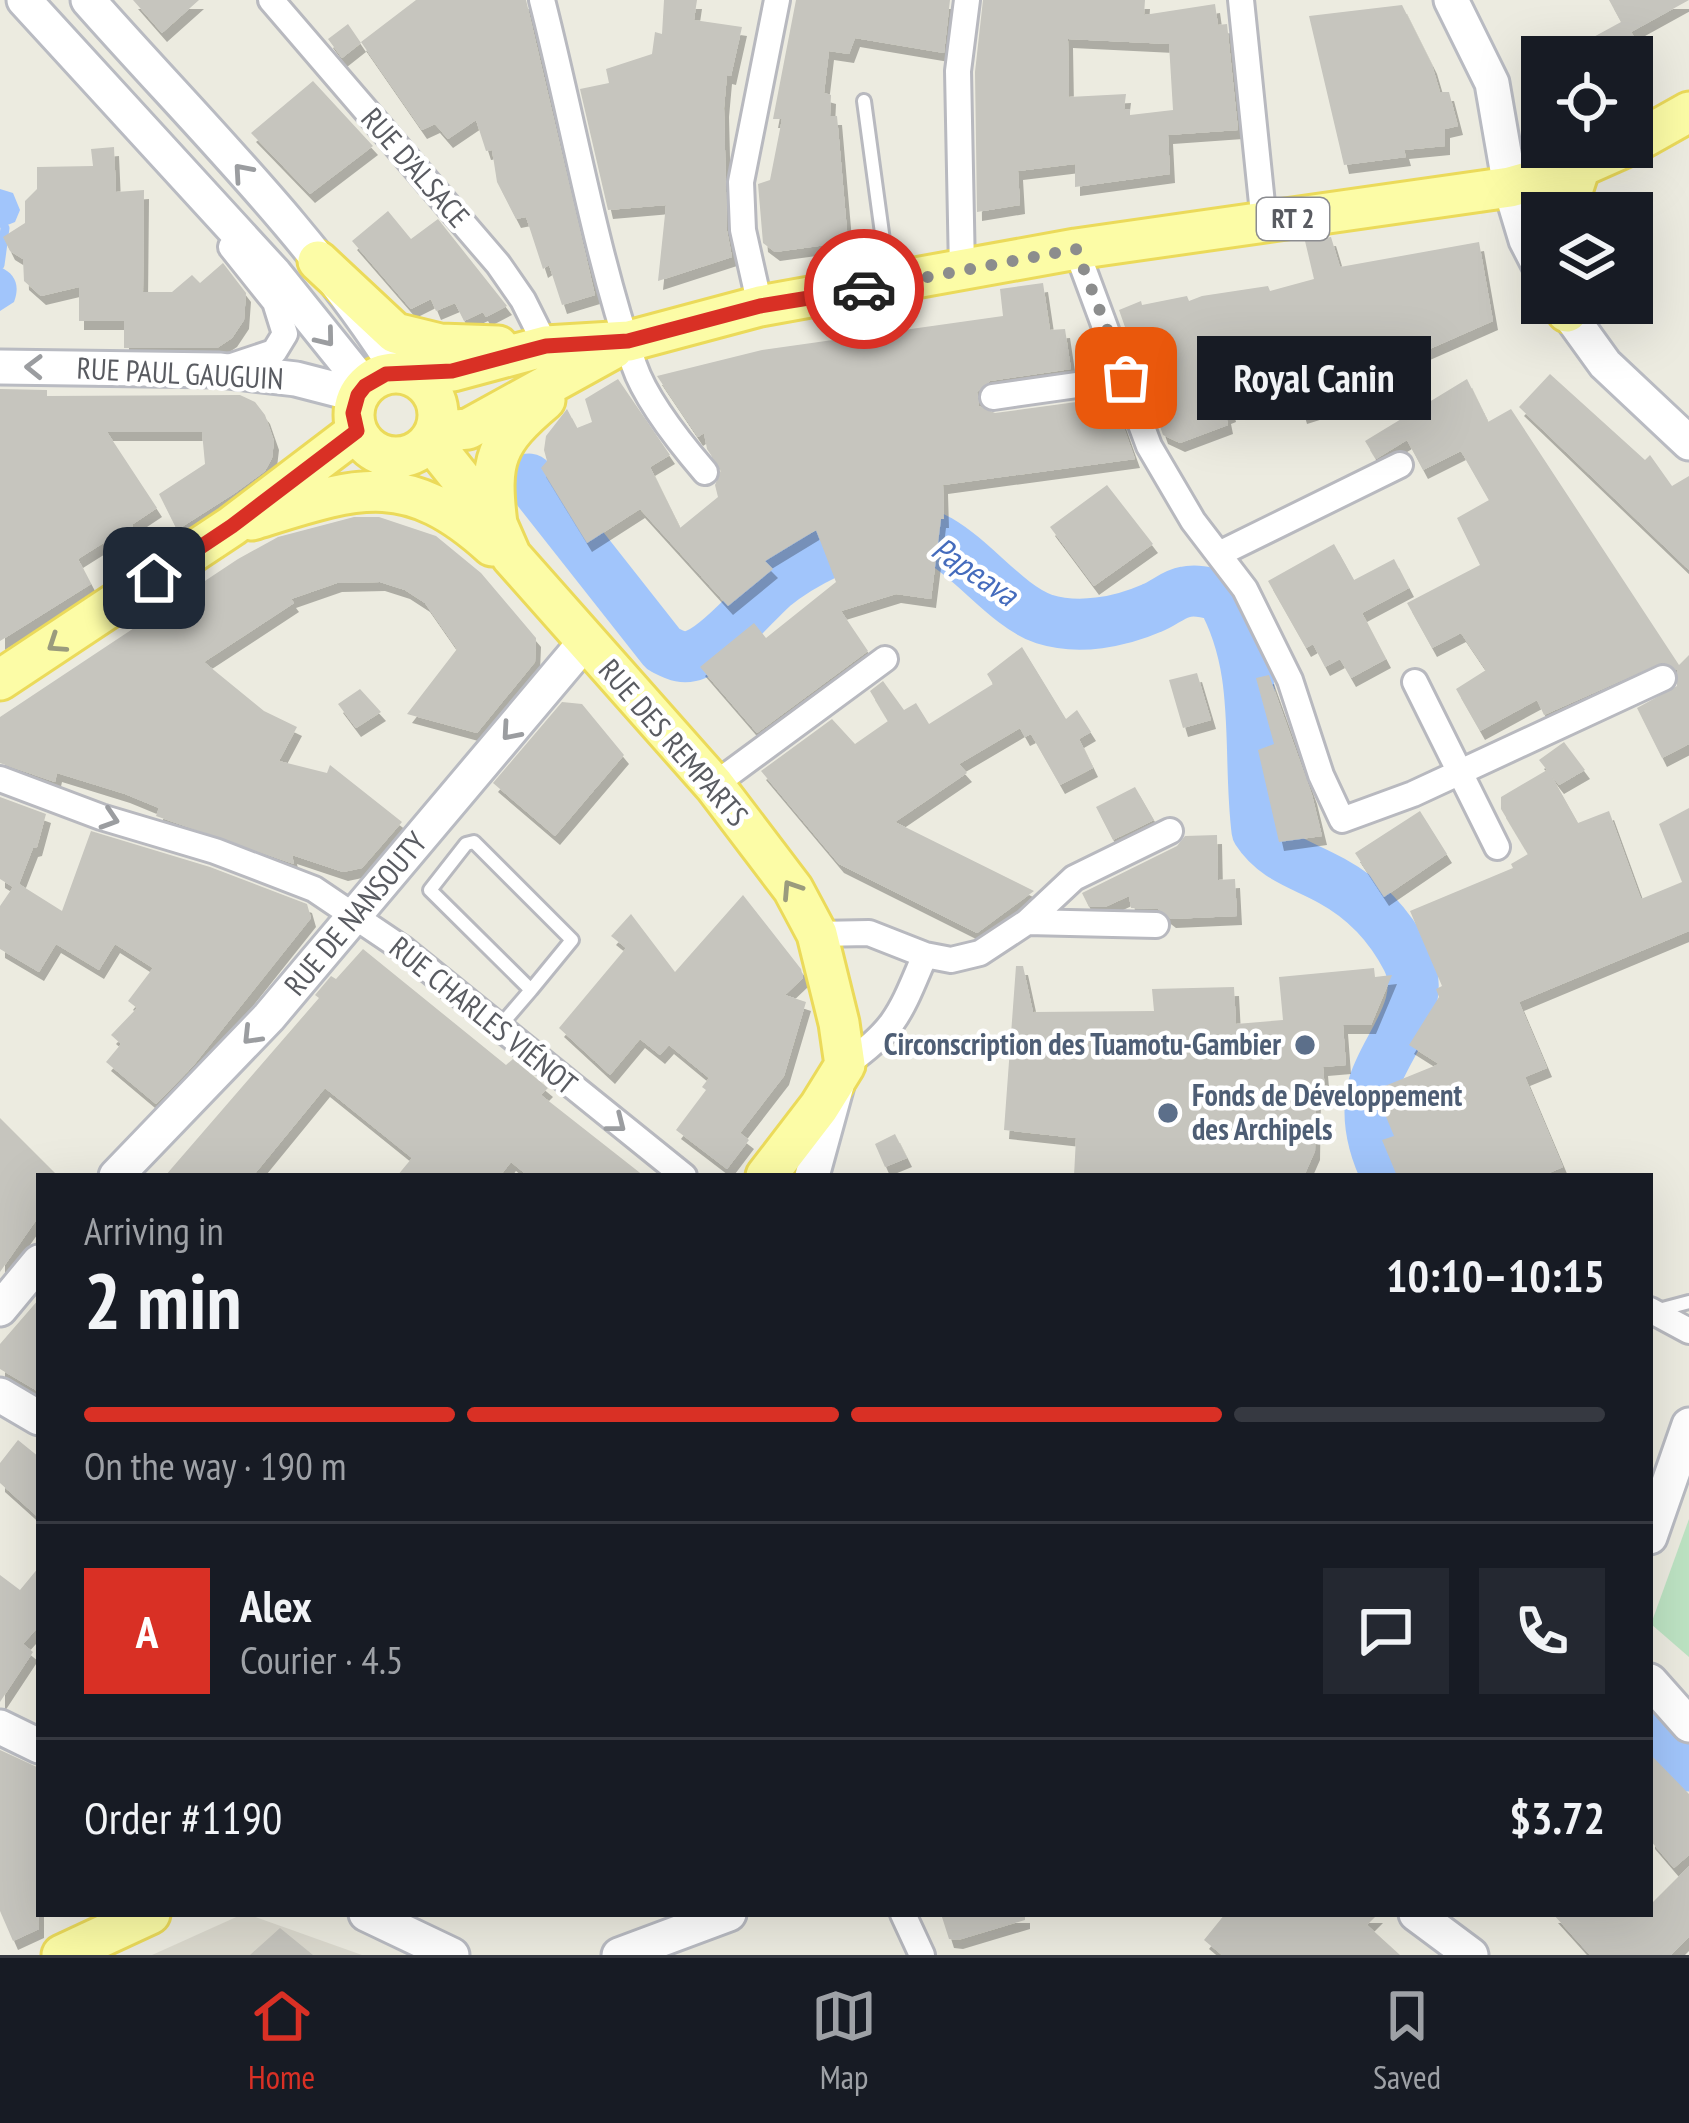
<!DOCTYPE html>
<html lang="en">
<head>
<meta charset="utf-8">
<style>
  body { margin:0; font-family:"PT Sans Narrow",sans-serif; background:#242831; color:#f1f3f6; height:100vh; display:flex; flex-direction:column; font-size:45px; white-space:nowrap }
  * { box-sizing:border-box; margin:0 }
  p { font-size:39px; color:#9ea1a6 }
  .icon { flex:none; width:66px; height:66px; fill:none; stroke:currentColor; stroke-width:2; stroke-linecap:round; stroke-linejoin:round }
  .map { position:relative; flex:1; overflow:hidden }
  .details { position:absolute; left:36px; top:1173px; width:1617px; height:744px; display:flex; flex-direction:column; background:#171b24; border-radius:0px; box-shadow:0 12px 48px #0002 }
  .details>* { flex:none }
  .fabs { position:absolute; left:1521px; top:36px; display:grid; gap:24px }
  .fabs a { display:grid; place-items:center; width:132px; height:132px; border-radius:0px; background:#171b24; box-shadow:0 12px 48px #0002; font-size:60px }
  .pin { position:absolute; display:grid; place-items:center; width:102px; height:102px; color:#fff; margin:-51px; border-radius:24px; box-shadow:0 6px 18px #0006 }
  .courier { position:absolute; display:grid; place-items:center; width:120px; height:120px; margin:-60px; border:9px solid #d93025; border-radius:50%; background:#fff; color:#222; box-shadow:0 3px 15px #0007 }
  .bubble { position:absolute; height:84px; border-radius:0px; background:#171b24; box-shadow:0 12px 48px #0002; font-size:39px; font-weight:600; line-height:84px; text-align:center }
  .summary em { font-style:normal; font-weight:600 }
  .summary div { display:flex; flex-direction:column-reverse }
  .summary { display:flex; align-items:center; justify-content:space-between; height:204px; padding:0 48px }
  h1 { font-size:78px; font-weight:600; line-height:90px }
  .bar { display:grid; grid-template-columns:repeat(4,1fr); gap:18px 12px; align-content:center; height:144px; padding:0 48px }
  .bar i { height:15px; border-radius:9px; background:#363941 }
  .bar .selected { background:#d93025 }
  .bar p { grid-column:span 4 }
  .line { display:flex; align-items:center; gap:30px; padding:0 48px; border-top:3px solid #363941 }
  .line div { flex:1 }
  .round { display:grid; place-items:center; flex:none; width:126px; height:126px; border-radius:0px; background:#242831 }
  .tab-bar { display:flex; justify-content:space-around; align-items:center; height:168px; border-top:3px solid #363941; background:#171b24; font-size:33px; color:#9ea1a6 }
  .tab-bar a { display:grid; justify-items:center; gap:6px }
  .tab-bar .selected { color:#d93025 }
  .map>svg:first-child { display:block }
  .education { fill:#dcdacf }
  .green { fill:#bde3c3 }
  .water { fill:#a1c5fb }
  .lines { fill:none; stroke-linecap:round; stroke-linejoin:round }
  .stream { stroke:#a1c5fb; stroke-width:9 }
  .river { stroke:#a1c5fb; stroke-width:51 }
  .building { fill:#c6c5be; fill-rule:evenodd; filter:url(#shadow) }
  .lane-casing { stroke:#b8b9bf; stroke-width:18 }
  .street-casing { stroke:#b8b9bf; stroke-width:30 }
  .secondary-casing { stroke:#b9bbc2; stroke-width:39 }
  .primary-casing { stroke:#ebda5a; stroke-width:45 }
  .lane { stroke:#fff; stroke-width:12 }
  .street { stroke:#fff; stroke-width:24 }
  .secondary { stroke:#fff; stroke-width:33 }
  .primary { stroke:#fcfca6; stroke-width:39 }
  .oneway { stroke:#9b9da0 }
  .oneway2 { stroke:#9a9b7d }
  .done { stroke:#8c8d8d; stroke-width:12; stroke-dasharray:0 21.6 }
  .route { stroke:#d93025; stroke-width:15 }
  .service-dot { fill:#5c6f8a; stroke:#fff; stroke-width:4.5 }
  .labels { text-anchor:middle; stroke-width:9; stroke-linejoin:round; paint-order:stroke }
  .shield { fill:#fff; stroke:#8b8c90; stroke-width:3 }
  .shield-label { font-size:27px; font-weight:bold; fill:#595b61 }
  .street-label { font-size:30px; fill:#595b61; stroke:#fff }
  .service-label { font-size:30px; font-weight:bold; fill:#4e5e75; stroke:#fff; text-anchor:end }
  .water-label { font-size:33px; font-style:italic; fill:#456cbd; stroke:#fff }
</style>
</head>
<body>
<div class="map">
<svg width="1689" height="1955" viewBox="0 0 1689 1955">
  <defs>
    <filter id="shadow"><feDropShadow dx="5" dy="9" stdDeviation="0" flood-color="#0004"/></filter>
  </defs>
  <rect width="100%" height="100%" fill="#ecebe0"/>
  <path class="education" d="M243,1914H247L362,1955H152Z"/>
  <path class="green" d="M1689,1519V1657L1651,1624Z"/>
  <path class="water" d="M0,189L13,193L20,210L15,222L0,228Z
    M0,267C16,274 20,286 14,302L0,311Z"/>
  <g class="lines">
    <path class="stream" d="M0,265L5,228"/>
    <path class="river" d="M529,479L663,649C675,655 683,660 697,654C721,644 753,605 773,587C803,562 851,540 889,531C948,516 992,601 1044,619C1079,630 1120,622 1152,608C1163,604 1173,594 1185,592C1197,589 1209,593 1221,596C1263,670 1247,750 1257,831C1275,859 1304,865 1332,881C1365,899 1390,926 1407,959C1430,1005 1383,1048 1373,1087C1365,1119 1373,1148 1387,1176
      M1650,1730L1689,1766"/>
  </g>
  <path class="building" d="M133,0H199L162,33Z
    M416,0H526L595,295L562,305L549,265L543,269L526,217L516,219L497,182L492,150L486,151L476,120L448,139L435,124L422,130L361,42Z
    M664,0H697L694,20L742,27L731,76L727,75L724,108L727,231L732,257L658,281L666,205L608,210L580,89L609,83L606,69L652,54L655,32L662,34Z
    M796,0H950L944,53L855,38L849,54L829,51L824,93L831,95L830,116H837L848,242L775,252L763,243L758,184L770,180L782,119H773Z
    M983,0H1145L1144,15L1215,4L1218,25L1227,24L1238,130L1168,135L1170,174L1075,187V164L1018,171L1020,205L977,212L975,72ZM1068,39L1169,44L1173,110L1130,115V109L1124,110L1126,94L1069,97Z
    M1609,0H1689L1631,32L1646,57H1557L1621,22Z
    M1402,5L1432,65L1440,92H1449L1458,126L1445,129V146L1404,150L1406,157L1344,165L1309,16Z
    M348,24L361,43L342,58L328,39Z
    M313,81L373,146L310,194L251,133Z
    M114,147L116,192L144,190L143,292H172L192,275L200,283L223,263L246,293L244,320L232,338L217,348H124V321H79V287L41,296L24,281L23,259L10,251L3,237L25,223V201L37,189V167L93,166L91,149Z
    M388,211L411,239L438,219L507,306L486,317L483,312L464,321L455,303L436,311L431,299L411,309L352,241Z
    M1331,237L1340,267L1479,242L1493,321L1382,370L1388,388L1302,415L1294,387L1228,402L1231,413L1226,415L1228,425L1180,443L1163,435L1119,310L1141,301L1142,305L1187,296L1189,301L1202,296L1268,286L1270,291L1314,279L1305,241Z
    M1043,283L1050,330L1065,329L1071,369L990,381L977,392L979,406L995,413L1113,397L1135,459L943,485L944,519H941L931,599L896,594L841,611L868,651L757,733L700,667L754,623L766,638L836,582L816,530L765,561L773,569L728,606L640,509L587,543L541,468L547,461L544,450L546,436L567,409L577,428L592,422L585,399L618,379L670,455L650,467L680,528L718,497L715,485L721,470L707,449L704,433L698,437L657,376L762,350L1003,316L1000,289Z
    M1550,374L1645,460L1650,455L1672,486L1689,476V570L1519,407Z
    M1467,379L1488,422L1511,409L1679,665L1689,655V744L1662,758L1637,708L1677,686V670L1663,662L1544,715L1537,700L1480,731L1456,689L1486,670L1461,633L1432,648L1407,603L1480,565L1457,518L1489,500L1461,451L1423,470L1407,440L1376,459L1365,441Z
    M0,389L47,390V396L240,395L255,402L265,415L274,441L272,458L265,471L235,493L177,530L159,494L205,464L202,432H107L157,508L133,524L129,540L116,545L105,542L78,559L91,584L0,641Z
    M1107,485L1153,544L1094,586L1050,527Z
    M354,517H379L436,536L481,573L536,638L535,662L477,733L407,714L457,649L425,603L405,590L380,582L337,583L291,599L294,603L204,662L264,711L297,727L279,761L327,773L330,765L402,822L362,868L343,872L292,855L294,864L156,816L159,808L125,794L57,773L55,782L0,763V717L238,559L278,537Z
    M1334,544L1354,580L1394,559L1409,588L1362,613L1386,659L1351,678L1340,659L1325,667L1313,644L1306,648L1268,581Z
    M1022,647L1066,719L1077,710L1091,732L1079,739L1093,768L1060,785L1031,734L1025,737L1020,728L959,764L967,773L895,822L1034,891L977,933L839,864L761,771L832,719L855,744L888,721L870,691L883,681L904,710L916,703L929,724L993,684L987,674Z
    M1197,673L1211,720L1183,728L1169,680Z
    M1269,675L1312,795L1322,836L1279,842L1258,750L1274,744L1256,678Z
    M360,689L381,712L356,728L338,704Z
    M562,702L582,704L624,755L555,836L493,783Z
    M1564,742L1585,770L1559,785L1551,775L1578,823L1609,811L1641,899L1682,882L1659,824L1689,808V931L1519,1002L1547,1068L1525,1077L1563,1167L1542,1176H1397L1382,1140L1394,1136L1375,1090L1439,1064L1409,1045L1439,997L1436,989L1442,986L1410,911L1513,868L1511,864L1528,854L1501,809V797L1547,770L1539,760Z
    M1135,787L1154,820L1113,840L1096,807Z
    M0,797L46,814L37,847L33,848L19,884L62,911L91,831L210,867L307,904L311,918L193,1066L156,1104L106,1062L121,1044L111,1035L137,1008L128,1001L153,968L115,944L99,970L56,944L39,972L0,949V906L13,887L0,879Z
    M1420,811L1447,854L1384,897L1355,853Z
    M1217,835L1218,880L1235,879L1237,916L1171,919L1158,909L1131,908L1129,896L1105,907H1089L1082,893L1177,846L1185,836Z
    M743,895L801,969L803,978L785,995L806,1002L784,1076L740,1133L749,1140L727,1169L676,1130L706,1090L702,1087L709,1078L669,1045L660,1055L640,1039L610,1075L559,1028L626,948L611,936L631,914L675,972Z
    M363,949L506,1065L513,1059L548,1088L541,1095L644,1176H528L511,1162L500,1176H397L412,1158L325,1088L253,1176H165L319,998L315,995L331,976L336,979Z
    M1016,966H1023L1033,1012L1154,1011L1152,989L1234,987L1236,1024L1283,1020L1279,977L1374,968L1375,977L1392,975L1371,1025H1343L1346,1065L1323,1067L1325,1090L1316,1091L1315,1151L1304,1176H1074L1076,1138L1004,1130Z
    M0,1118L58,1176H39V1216L0,1272Z
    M895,1134L907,1158L885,1167L875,1144Z
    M39,1299V1392L0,1369V1344Z
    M18,1440L39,1457V1518L0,1483V1463Z
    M39,1567V1626L23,1644L33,1652L0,1702V1575L20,1590Z
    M0,1750L39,1768V1929L13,1941L0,1911Z
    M1650,1754L1689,1794V1855L1674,1868L1650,1840Z
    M1689,1866V1937L1671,1955H1590L1553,1914H1650V1905Z
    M941,1914H1025V1920L958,1940L949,1939Z
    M1225,1914H1378L1367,1925L1400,1955H1222L1204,1940Z
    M280,1928L313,1955H250Z"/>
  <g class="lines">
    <g class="lane-casing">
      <path id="lane" d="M864,101L888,277
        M474,842L572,940L531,990L430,890L466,844Z
        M500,1026L531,990
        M1655,1311L1689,1302"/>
    </g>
    <g class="street-casing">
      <path id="street" d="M271,0L498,264L523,300L546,346
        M542,0C573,121 594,247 634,365C646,401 681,444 705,472
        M1241,0L1264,223
        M1076,249L1149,446L1193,521L1245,589L1290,680L1321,775L1342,820L1413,794L1663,678
        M962,270L958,71L967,0
        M760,306L743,230L741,182L777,0
        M226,368L274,352L285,334L275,302L231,247
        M993,397L1126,378
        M1221,553L1400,465
        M1415,682L1497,847
        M0,779L101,817L215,851L314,889L403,949L684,1176
        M714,785L885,659
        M1027,922L1074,878L1170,831
        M817,934L869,933L925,955L951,960L980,953L1027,922L1156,925
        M845,1065C897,1029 901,1011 925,955
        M1650,1310L1689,1331
        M903,1914L922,1955"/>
    </g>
    <g class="secondary-casing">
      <path id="secondary" d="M24,0L275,274L365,386
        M88,0C194,120 313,235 399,372
        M1451,0L1492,83L1510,187L1526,240L1542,271
        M1561,303L1605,364L1689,443
        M0,367L219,370L296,379L358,395
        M116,1176L269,1017L585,642
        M812,1176L837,1085
        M0,1309L39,1262
        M0,1395L39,1418
        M1650,1537L1689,1425
        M1650,1681L1689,1725
        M0,1727L39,1746
        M366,1914L452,1955
        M1416,1914L1471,1955
        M619,1955L729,1914"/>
    </g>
    <g class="primary-casing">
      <path id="primary" d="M1632,144L1689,112
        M1565,213L1580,167
        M318,261L395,333L440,344L498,346
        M1566,303L1567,312
        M354 415a42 42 0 1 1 84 0a42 42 0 1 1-84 0Z
        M412,376L453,371L546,346L629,341L760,306L1076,249L1510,187L1580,167L1625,147
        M435,432L468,429L613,349
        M430,440L497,524L511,556L714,785L793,889L817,934L839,1023L845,1065L819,1107L766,1176
        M252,520C355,488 405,467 492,546
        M497,524C489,460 495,442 545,400
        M0,680L232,526L357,431
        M62,1955L150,1914"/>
    </g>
    <use href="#lane" class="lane"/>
    <use href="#street" class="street"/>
    <use href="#secondary" class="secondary"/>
    <use href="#primary" class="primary"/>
  </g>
  <defs><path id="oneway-chevron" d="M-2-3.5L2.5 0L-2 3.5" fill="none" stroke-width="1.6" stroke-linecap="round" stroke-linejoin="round" transform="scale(3)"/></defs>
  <g class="oneway">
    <use href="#oneway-chevron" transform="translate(242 172) rotate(-131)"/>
    <use href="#oneway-chevron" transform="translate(326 338) rotate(51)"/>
    <use href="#oneway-chevron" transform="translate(34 367) rotate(-179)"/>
    <use href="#oneway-chevron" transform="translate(510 732) rotate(131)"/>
    <use href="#oneway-chevron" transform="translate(110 819) rotate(18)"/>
    <use href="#oneway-chevron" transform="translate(251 1036) rotate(134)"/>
    <use href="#oneway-chevron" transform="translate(617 1124) rotate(38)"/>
  </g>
  <g class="oneway2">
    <use href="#oneway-chevron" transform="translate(56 644) rotate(146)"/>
    <use href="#oneway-chevron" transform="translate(791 889) rotate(-123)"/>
  </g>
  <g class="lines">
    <path class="done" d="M864,289L1076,249L1126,378"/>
    <path class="route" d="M154,578L232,526L357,431L353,413L358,395L365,386L386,374L452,371L546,346L628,341L760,306L864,289"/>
  </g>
  <g class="service-dot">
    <circle cx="1305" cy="1045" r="12"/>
    <circle cx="1168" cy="1113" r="12"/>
  </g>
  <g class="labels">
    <rect class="shield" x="1257" y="198" width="72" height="42" rx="9"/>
    <g class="shield-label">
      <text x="1293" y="228">RT 2</text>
    </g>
    <g class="street-label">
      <text transform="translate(415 168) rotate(49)" y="10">RUE D'ALSACE</text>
      <text transform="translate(180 374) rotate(3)" y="10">RUE PAUL GAUGUIN</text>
      <text transform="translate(673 743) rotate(49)" y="10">RUE DES REMPARTS</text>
      <text transform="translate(356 914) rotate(-50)" y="10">RUE DE NANSOUTY</text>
      <text transform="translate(483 1016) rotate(39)" y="10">RUE CHARLES VIÉNOT</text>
    </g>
    <g class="service-label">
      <text x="1281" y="1055">Circonscription des Tuamotu-Gambier</text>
      <text x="1192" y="1106" text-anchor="start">Fonds de Développement<tspan x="1192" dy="34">des Archipels</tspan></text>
    </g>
    <g class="water-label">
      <text transform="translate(975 571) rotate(34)" y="12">Papeava</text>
    </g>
  </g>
</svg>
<div class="fabs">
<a><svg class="icon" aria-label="locate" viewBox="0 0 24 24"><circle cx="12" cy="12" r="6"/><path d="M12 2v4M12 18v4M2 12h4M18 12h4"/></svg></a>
<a><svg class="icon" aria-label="layers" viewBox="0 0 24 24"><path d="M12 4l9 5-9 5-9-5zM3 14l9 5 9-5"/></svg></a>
</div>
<div class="pin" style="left:1126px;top:378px;background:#ea580c"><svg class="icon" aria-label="bag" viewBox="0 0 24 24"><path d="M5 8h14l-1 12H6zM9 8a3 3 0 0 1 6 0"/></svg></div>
<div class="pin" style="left:154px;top:578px;background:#1f2937"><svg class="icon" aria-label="home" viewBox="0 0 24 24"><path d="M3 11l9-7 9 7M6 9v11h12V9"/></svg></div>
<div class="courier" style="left:864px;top:289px"><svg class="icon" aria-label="car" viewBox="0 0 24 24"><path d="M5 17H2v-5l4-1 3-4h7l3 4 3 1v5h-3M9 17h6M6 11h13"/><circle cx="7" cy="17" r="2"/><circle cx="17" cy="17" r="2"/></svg></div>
<div class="bubble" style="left:1197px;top:336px;width:234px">Royal Canin</div>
<section class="details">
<div class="summary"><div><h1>2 min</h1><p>Arriving in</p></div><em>10:10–10:15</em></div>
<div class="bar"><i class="selected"></i><i class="selected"></i><i class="selected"></i><i></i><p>On the way · 190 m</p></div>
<div class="line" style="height:216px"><b class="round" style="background:#d93025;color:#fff">A</b><div><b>Alex</b><p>Courier · 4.5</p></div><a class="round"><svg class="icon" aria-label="chat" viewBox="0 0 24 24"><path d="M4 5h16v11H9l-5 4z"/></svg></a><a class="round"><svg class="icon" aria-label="phone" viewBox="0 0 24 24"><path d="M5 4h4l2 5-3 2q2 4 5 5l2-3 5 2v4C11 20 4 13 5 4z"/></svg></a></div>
<div class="line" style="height:156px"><div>Order #1190</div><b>$3.72</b></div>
</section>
</div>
<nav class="tab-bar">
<a class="selected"><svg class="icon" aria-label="home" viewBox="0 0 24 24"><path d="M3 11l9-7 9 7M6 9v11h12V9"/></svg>Home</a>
<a><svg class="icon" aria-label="map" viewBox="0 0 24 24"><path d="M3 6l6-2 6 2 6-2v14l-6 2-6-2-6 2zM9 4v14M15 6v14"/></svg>Map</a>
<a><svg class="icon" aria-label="saved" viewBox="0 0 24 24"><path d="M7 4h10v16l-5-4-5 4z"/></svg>Saved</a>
</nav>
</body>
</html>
